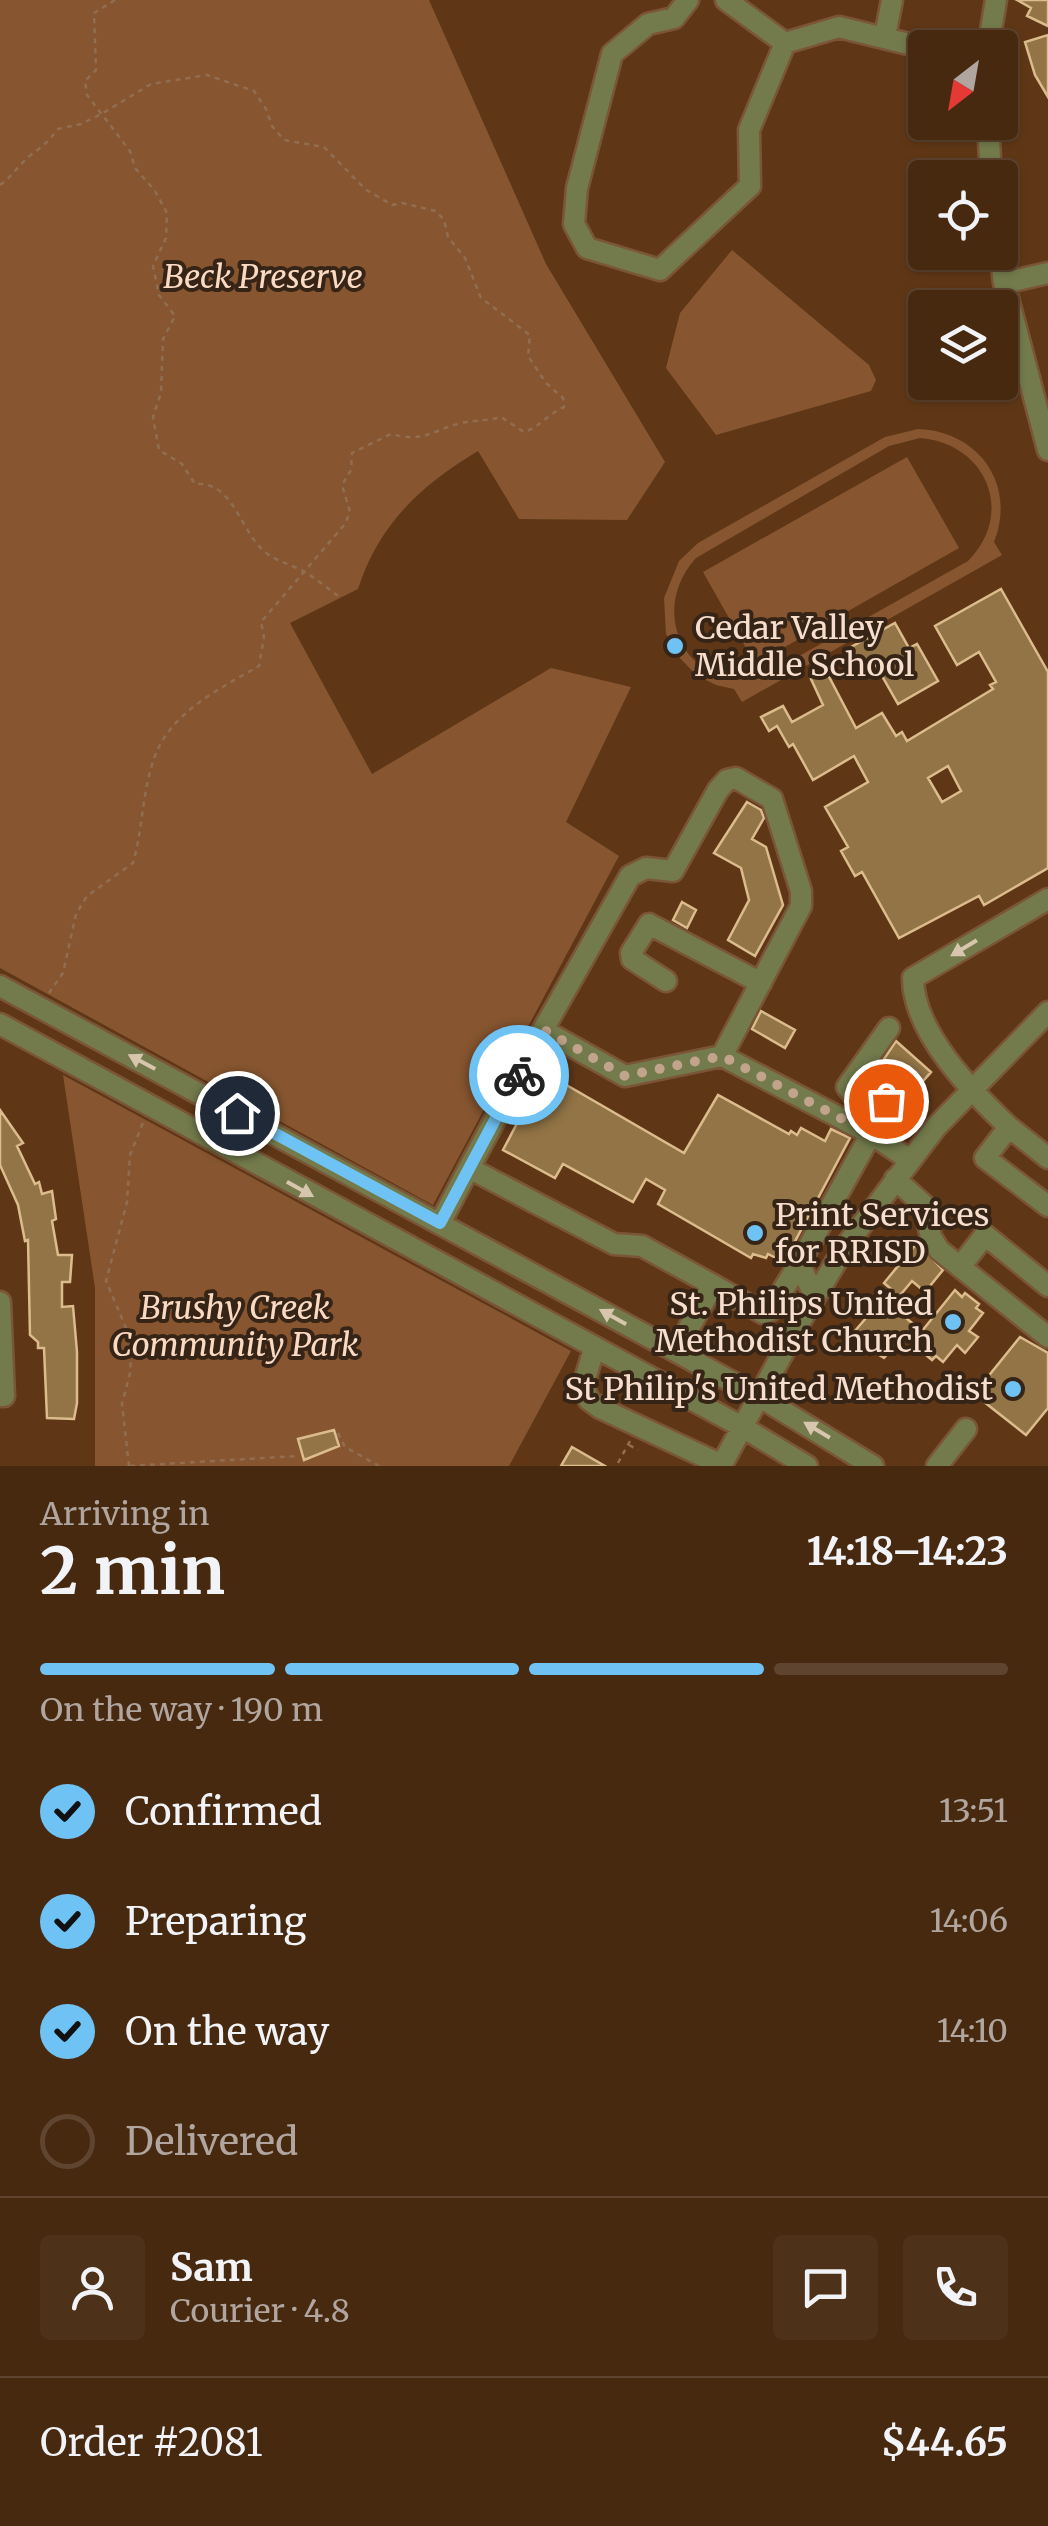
<!DOCTYPE html>
<html lang="en">
<head>
<meta charset="utf-8">
<style>
  body { margin:0; font-family:Merriweather,serif; background:#4e3119; color:#f1f3f6; height:100vh; display:flex; flex-direction:column; font-size:38px; white-space:nowrap }
  * { box-sizing:border-box; margin:0 }
  p { font-size:32px; color:#b0a69f }
  .icon { flex:none; width:55px; height:55px; fill:none; stroke:currentColor; stroke-width:2; stroke-linecap:round; stroke-linejoin:round }
  .map { position:relative; height:1466px; overflow:hidden }
  .details { display:flex; flex-direction:column; background:#472910; flex:1 }
  .details>* { flex:none }
  .needle { width:65px; rotate:211deg }
  .fabs { position:absolute; left:908px; top:30px; display:grid; gap:20px }
  .fabs a { display:grid; place-items:center; width:110px; height:110px; border-radius:10px; background:#472910; box-shadow:0 2px 8px #0004,0 0 0 2px #5f4530; font-size:50px }
  .pin { position:absolute; display:grid; place-items:center; width:85px; height:85px; color:#fff; margin:-42px; border:5px solid #fff; border-radius:50%; box-shadow:0 2px 10px #0007 }
  .courier { position:absolute; display:grid; place-items:center; width:100px; height:100px; margin:-50px; border:8px solid #6fc2f4; border-radius:50%; background:#fff; color:#222; box-shadow:0 2px 12px #0007 }
  .head em { font-style:normal; font-weight:700 }
  .head div { display:flex; flex-direction:column-reverse }
  .head { display:flex; align-items:center; justify-content:space-between; height:170px; padding:0 40px }
  h1 { font-size:65px; font-weight:700; line-height:75px }
  .bar { display:grid; grid-template-columns:repeat(4,1fr); gap:15px 10px; align-content:center; height:120px; padding:0 40px }
  .bar i { height:12px; border-radius:8px; background:#5f4530 }
  .bar .current { background:#6fc2f4 }
  .bar p { grid-column:span 4 }
  .line { display:flex; align-items:center; gap:25px; padding:0 40px; border-top:2px solid #5f4530 }
  .line div { flex:1 }
  .round { display:grid; place-items:center; flex:none; width:105px; height:105px; border-radius:10px; background:#4e3119 }
  ol { padding:0 40px; list-style:none }
  li { display:flex; align-items:center; gap:30px; height:110px }
  li p { margin-inline-start:auto }
  li .icon { padding:10px; border-radius:50%; background:#6fc2f4; color:#111; stroke-width:4 }
  li:last-child { color:#b0a69f }
  li i { width:55px; height:55px; border:5px solid #5f4530; border-radius:50% }
  .map>svg:first-child { display:block }
  .green { fill:#875630; fill-rule:evenodd }
  .building { fill:#927446; stroke:#dcbc8c; stroke-width:2.5; fill-rule:evenodd }
  .lines { fill:none; stroke-linecap:round; stroke-linejoin:round }
  .minor-casing { stroke:#7b5537; stroke-width:25 }
  .path { stroke:#916e52; stroke-width:2.5; stroke-dasharray:5 5; stroke-linecap:butt }
  .minor { stroke:#737b4c; stroke-width:20 }
  .oneway { fill:#d7c6ad }
  .done { stroke:#c2a48d; stroke-width:10; stroke-dasharray:0 18 }
  .route { stroke:#6fc2f4; stroke-width:12 }
  .poi-dot { fill:#6fc2f4; stroke:#362416; stroke-width:4 }
  .labels { text-anchor:middle; stroke-width:8; stroke-linejoin:round; paint-order:stroke }
  .park-label { font-size:32px; font-style:italic; fill:#fbdac3; stroke:#362416 }
  .poi-label { font-size:32px; fill:#f8dfcd; stroke:#362416; text-anchor:start }
</style>
</head>
<body>
<div class="map">
<svg width="1048" height="1466" viewBox="0 0 1048 1466">
  <rect width="100%" height="100%" fill="#5f3716"/>
  <path class="green" d="M0,0H429L546,264L665,462L627,520L519,519L478,451C420,486 379,524 358,589L290,623L372,774L551,668L631,687L566,822L619,856L433,1205L0,968Z
    M732,250L869,365L876,380L871,391L716,435L666,368L680,313Z
    M918,429C978,431 1017,484 994,542L1002,555L742,702L734,689L716,685L696,675L679,657L666,634L664,598L679,561L698,543L885,437ZM920,438C986,443 1016,513 968,561L760,678C686,692 647,612 696,558L889,446Z
    M907,457L959,548L755,664L703,572Z
    M63,1075L571,1351L509,1466H95V1288Z"/>
  <path class="building" d="M1017,0H1048V26L1027,16L1031,8Z
    M1048,35V97L1035,75L1025,42Z
    M1001,589L1048,672V868L984,905L979,896L899,938L862,872L855,876L841,851L848,847L825,807L868,782L854,756L813,780L793,744L789,747L777,726L769,731L761,717L783,706L792,722L823,705L811,679L826,671L856,728L882,713L896,736L902,732L907,741L993,689L990,685L996,682L979,652L957,665L935,626ZM948,766L961,791L942,802L928,778Z
    M895,623L909,648L917,644L938,681L898,704L874,662L862,668L851,647Z
    M747,802L761,810L764,818L752,839L766,847L783,905L755,956L728,940L749,900L741,868L714,853Z
    M682,902L696,910L687,928L673,920Z
    M761,1011L795,1030L785,1048L752,1029Z
    M896,1041L931,1072L903,1104L890,1088L902,1075L884,1059Z
    M544,1072L684,1153L718,1095L789,1134L791,1131L797,1135L801,1128L825,1141L831,1129L850,1138L784,1262L768,1254L766,1258L753,1254L751,1258L658,1204L665,1190L646,1179L633,1202L563,1164L555,1178L503,1150Z
    M0,1110L23,1143L17,1146L35,1184L39,1182L42,1194L52,1191L56,1219L52,1221L58,1255H72L70,1282H62V1307L73,1306L77,1352V1403L74,1419L47,1418L44,1348H38V1342L30,1335L28,1240L25,1241L18,1205L0,1165Z
    M917,1243L943,1270L925,1292L912,1281L891,1306L922,1331L955,1290L962,1297L965,1293L979,1304L976,1308L983,1313L969,1331L978,1337L965,1353L957,1345L943,1362L936,1356L932,1360L920,1350L923,1346L906,1333L884,1358L861,1344L864,1340L854,1332L891,1289L884,1283Z
    M1020,1337L1048,1353V1408L1026,1435L974,1394Z
    M334,1430L339,1446L304,1460L298,1439Z
    M572,1447L605,1466H561Z"/>
  <g class="lines">
    <g class="minor-casing">
      <path id="minor" d="M688,0L674,18L648,24L612,54L577,188L574,224L587,248L660,270L750,186L749,130L785,43L839,27L925,48
        M726,0L785,43
        M885,36L892,0
        M988,48L996,0
        M988,122L991,178
        M1000,252L1004,283L1048,450
        M1004,283L1048,273
        M1048,899L913,978C913,1032 972,1092 1009,1127L985,1158L1048,1206
        M666,981L632,959L631,953L649,924L761,983
        M0,986L760,1397L873,1466
        M0,1024L744,1428L807,1466
        M543,1030L630,876L646,868L673,871L718,790L727,780L736,778L772,799L801,891V906L722,1056
        M861,1104L875,1113L886,1101
        M848,1122L861,1104L847,1087L889,1028
        M1009,1127L1048,1158
        M469,1168L543,1030L625,1076L722,1056L871,1134
        M895,1179L924,1205L931,1237L939,1250L1048,1337
        M440,1223L469,1168L614,1244L642,1246L713,1285L676,1351
        M960,1267L985,1235L1048,1286
        M713,1285L763,1313L770,1311L799,1264
        M815,1296L799,1264L871,1134L910,1160
        M0,1302L4,1396H0
        M594,1349L583,1386L589,1400L600,1408L722,1465
        M721,1466L801,1320L845,1247L936,1127L1048,1012
        M937,1466L966,1429"/>
    </g>
    <path class="path" d="M115,0L94,13L96,70L85,81L87,95L130,151L135,168L155,191L167,213L166,238L153,266L159,295L175,316L163,339L161,393L153,417L159,450L182,464L195,484C234,481 239,530 265,552C276,561 289,564 301,570C315,577 328,589 341,598
      M0,185C13,176 20,163 32,154C43,146 49,141 58,129L81,124L103,113L151,84L207,75L254,91L266,109L272,126L284,140L324,147L365,189L392,205L402,203L436,211L444,220L448,237L465,258L481,298L530,335L528,356L546,383L563,398L564,407C548,414 540,427 524,432L501,417C487,421 474,420 461,423C430,431 425,443 391,434L352,453L351,470L342,485L350,512L345,524L261,622L264,637L259,666C221,688 171,712 155,756C142,790 143,829 133,863L87,896L76,914L63,973L49,993
      M338,1433L345,1447L379,1466
      M629,1445L638,1450
      M618,1463L630,1441
      M129,1466L122,1404L130,1373L132,1342L106,1281L127,1202L130,1155L144,1120
      M130,1466L297,1456"/>
    <use href="#minor" class="minor"/>
  </g>
  <defs><path id="oneway-solid" d="M-6-.8H1V-3.2L6.5 0L1 3.2V.8H-6Z" transform="scale(2.5)"/></defs>
  <g class="oneway">
    <use href="#oneway-solid" transform="translate(964 948) rotate(149)"/>
    <use href="#oneway-solid" transform="translate(142 1062) rotate(-152)"/>
    <use href="#oneway-solid" transform="translate(300 1189) rotate(29)"/>
    <use href="#oneway-solid" transform="translate(613 1317) rotate(-151)"/>
    <use href="#oneway-solid" transform="translate(817 1430) rotate(-149)"/>
  </g>
  <g class="lines">
    <path class="done" d="M519,1075L544,1030L625,1076L722,1056L848,1122L861,1104L876,1112L886,1101"/>
    <path class="route" d="M237,1113L440,1223L519,1075"/>
  </g>
  <g class="poi-dot">
    <circle cx="675" cy="646" r="10"/>
    <circle cx="755" cy="1233" r="10"/>
    <circle cx="953" cy="1322" r="10"/>
    <circle cx="1013" cy="1389" r="10"/>
  </g>
  <g class="labels">
    <g class="park-label">
      <text x="263" y="288">Beck Preserve</text>
      <text x="235" y="1319">Brushy Creek<tspan x="235" dy="37">Community Park</tspan></text>
    </g>
    <g class="poi-label">
      <text x="695" y="639">Cedar Valley<tspan x="695" dy="37">Middle School</tspan></text>
      <text x="775" y="1226">Print Services<tspan x="775" dy="37">for RRISD</tspan></text>
      <text x="933" y="1315" text-anchor="end">St. Philips United<tspan x="933" dy="37">Methodist Church</tspan></text>
      <text x="993" y="1400" text-anchor="end">St Philip's United Methodist</text>
    </g>
  </g>
</svg>
<div class="fabs">
<a><svg class="needle" viewBox="-14 -14 28 28"><path d="M0-13l5 13h-10z" fill="#e53935"/><path d="M0 13l5-13h-10z" fill="#b0a69f"/></svg></a>
<a><svg class="icon" aria-label="locate" viewBox="0 0 24 24"><circle cx="12" cy="12" r="6"/><path d="M12 2v4M12 18v4M2 12h4M18 12h4"/></svg></a>
<a><svg class="icon" aria-label="layers" viewBox="0 0 24 24"><path d="M12 4l9 5-9 5-9-5zM3 14l9 5 9-5"/></svg></a>
</div>
<div class="pin" style="left:886px;top:1101px;background:#ea580c"><svg class="icon" aria-label="bag" viewBox="0 0 24 24"><path d="M5 8h14l-1 12H6zM9 8a3 3 0 0 1 6 0"/></svg></div>
<div class="pin" style="left:237px;top:1113px;background:#1f2937"><svg class="icon" aria-label="home" viewBox="0 0 24 24"><path d="M3 11l9-7 9 7M6 9v11h12V9"/></svg></div>
<div class="courier" style="left:519px;top:1075px"><svg class="icon" aria-label="bike" viewBox="0 0 24 24"><circle cx="6" cy="16" r="4"/><circle cx="18" cy="16" r="4"/><path d="M6 16l4-8h5l3 8M10 8l3 8H6M13 5h3"/></svg></div>
</div>
<section class="details">
<div class="head"><div><h1>2 min</h1><p>Arriving in</p></div><em>14:18–14:23</em></div>
<div class="bar"><i class="current"></i><i class="current"></i><i class="current"></i><i></i><p>On the way · 190 m</p></div>
<ol>
<li><svg class="icon" aria-label="check" viewBox="0 0 24 24"><path d="M5 12l5 5 9-10"/></svg>Confirmed<p>13:51</p></li>
<li><svg class="icon" aria-label="check" viewBox="0 0 24 24"><path d="M5 12l5 5 9-10"/></svg>Preparing<p>14:06</p></li>
<li><svg class="icon" aria-label="check" viewBox="0 0 24 24"><path d="M5 12l5 5 9-10"/></svg>On the way<p>14:10</p></li>
<li><i></i>Delivered</li>
</ol>
<div class="line" style="height:180px"><a class="round"><svg class="icon" aria-label="person" viewBox="0 0 24 24"><circle cx="12" cy="8" r="4"/><path d="M4 21q1-7 8-7t8 7"/></svg></a><div><b>Sam</b><p>Courier · 4.8</p></div><a class="round"><svg class="icon" aria-label="chat" viewBox="0 0 24 24"><path d="M4 5h16v11H9l-5 4z"/></svg></a><a class="round"><svg class="icon" aria-label="phone" viewBox="0 0 24 24"><path d="M5 4h4l2 5-3 2q2 4 5 5l2-3 5 2v4C11 20 4 13 5 4z"/></svg></a></div>
<div class="line" style="height:130px"><div>Order #2081</div><b>$44.65</b></div>
</section>
</body>
</html>
